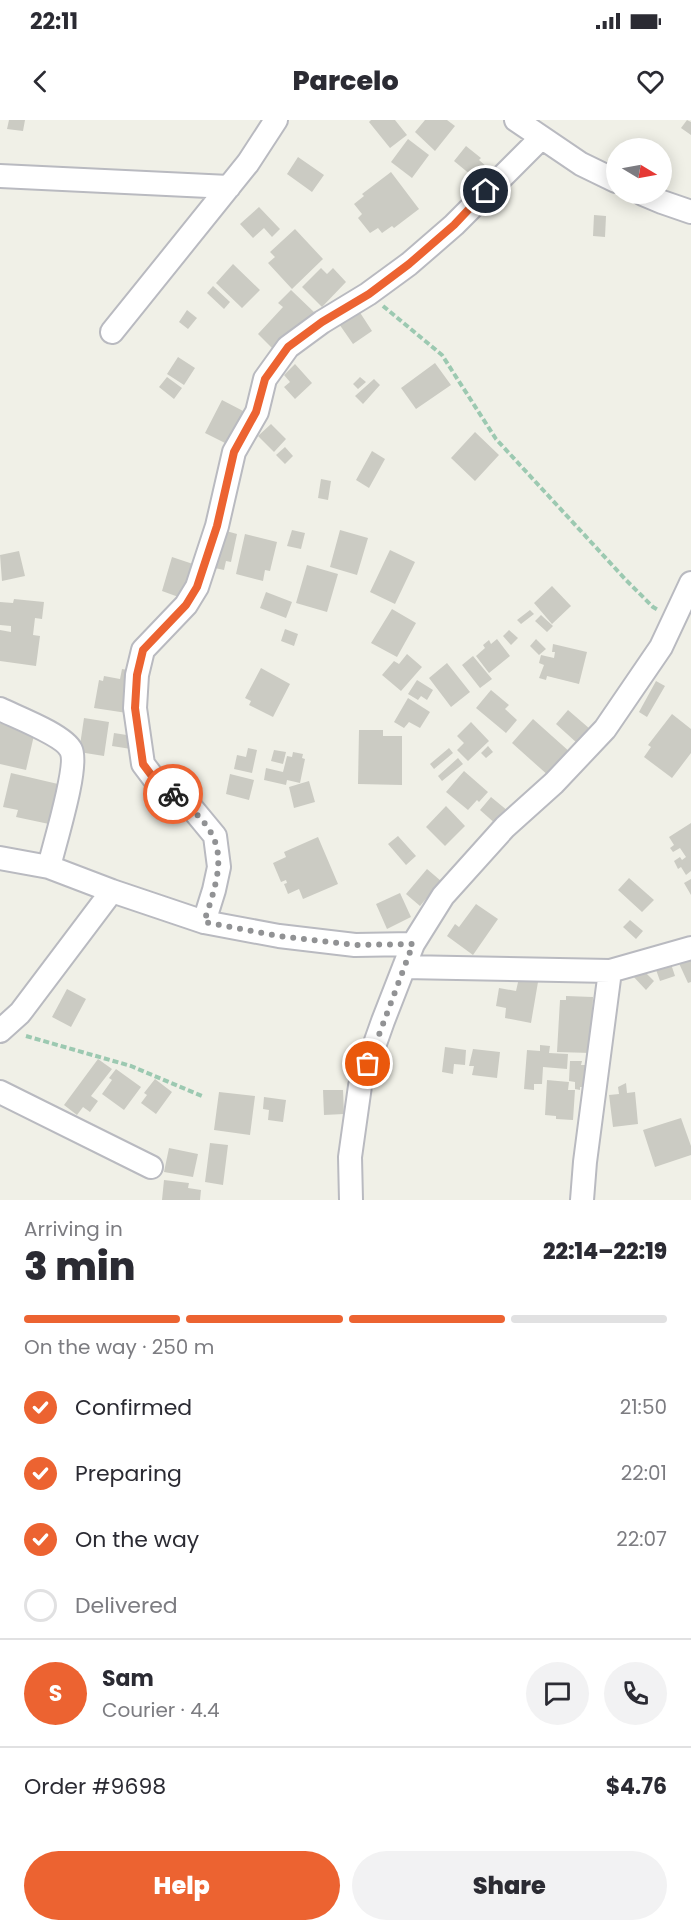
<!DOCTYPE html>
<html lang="en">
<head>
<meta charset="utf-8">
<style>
  body { margin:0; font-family:Poppins,sans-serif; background:#f2f2f3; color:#2b2b33; height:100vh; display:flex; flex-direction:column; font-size:22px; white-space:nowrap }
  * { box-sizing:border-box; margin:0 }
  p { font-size:20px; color:#7c7c81 }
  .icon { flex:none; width:33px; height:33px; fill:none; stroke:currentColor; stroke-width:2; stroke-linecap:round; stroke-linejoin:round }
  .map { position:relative; height:1080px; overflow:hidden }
  .details { display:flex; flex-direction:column; background:#fff; flex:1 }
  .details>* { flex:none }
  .needle { width:39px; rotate:100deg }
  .buttons { position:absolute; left:606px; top:18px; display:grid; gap:12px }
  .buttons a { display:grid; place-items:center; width:66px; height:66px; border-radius:50%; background:#fff; box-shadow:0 3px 15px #0003; font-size:30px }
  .pin { position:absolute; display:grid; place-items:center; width:51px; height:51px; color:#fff; margin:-26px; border:3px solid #fff; border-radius:50%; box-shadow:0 2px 6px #0007 }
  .courier { position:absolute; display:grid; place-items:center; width:60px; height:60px; margin:-30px; border:4px solid #ec6331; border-radius:50%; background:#fff; color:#222; box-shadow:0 2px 8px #0007 }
  .headline em { font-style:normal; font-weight:800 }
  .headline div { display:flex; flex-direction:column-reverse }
  .headline { display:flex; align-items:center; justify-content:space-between; height:102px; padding:0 24px }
  h1 { font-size:39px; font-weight:800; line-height:45px }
  .bar { display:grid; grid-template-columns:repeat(4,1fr); gap:9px 6px; align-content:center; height:72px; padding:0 24px }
  .bar i { height:8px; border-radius:4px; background:#e1e1e2 }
  .bar .on { background:#ec6331 }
  .bar p { grid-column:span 4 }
  .line { display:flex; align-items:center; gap:15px; padding:0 24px; border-top:2px solid #e1e1e2 }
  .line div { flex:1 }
  .round { display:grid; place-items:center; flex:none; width:63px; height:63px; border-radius:32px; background:#f2f2f3 }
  ol { padding:0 24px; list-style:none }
  li { display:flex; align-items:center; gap:18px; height:66px }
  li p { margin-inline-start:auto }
  li .icon { padding:6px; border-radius:50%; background:#ec6331; color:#fff; stroke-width:4 }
  li:last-child { color:#7c7c81 }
  li i { width:33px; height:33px; border:3px solid #e1e1e2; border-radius:50% }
  .primary-button { display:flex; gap:12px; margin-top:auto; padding:12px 24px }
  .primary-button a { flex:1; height:69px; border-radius:36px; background:#ec6331; color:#fff; font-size:24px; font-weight:800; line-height:69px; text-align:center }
  .primary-button a+a { background:#f2f2f3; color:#2b2b33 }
  .status { display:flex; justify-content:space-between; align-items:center; height:42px; padding:0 30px; background:#fff; direction:ltr }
  .status svg { height:16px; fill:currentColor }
  header { display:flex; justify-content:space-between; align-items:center; height:78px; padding:0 24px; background:#fff; font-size:27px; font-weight:800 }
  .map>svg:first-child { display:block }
  .building { fill:#cbcbc3 }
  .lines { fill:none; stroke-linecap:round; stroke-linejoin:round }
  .street-casing { stroke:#b9bac0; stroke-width:26 }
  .path { stroke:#9cc9b1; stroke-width:4; stroke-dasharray:6 3; stroke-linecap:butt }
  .street { stroke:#fff; stroke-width:22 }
  .done { stroke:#919294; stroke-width:6; stroke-dasharray:0 10.8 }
  .route { stroke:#ec6331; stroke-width:8 }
</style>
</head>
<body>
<div class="status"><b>22:11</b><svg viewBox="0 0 49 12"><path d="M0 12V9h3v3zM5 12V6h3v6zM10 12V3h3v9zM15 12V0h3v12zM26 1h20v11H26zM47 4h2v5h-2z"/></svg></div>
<header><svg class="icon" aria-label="back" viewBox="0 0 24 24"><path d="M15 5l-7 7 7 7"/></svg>Parcelo<svg class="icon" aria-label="heart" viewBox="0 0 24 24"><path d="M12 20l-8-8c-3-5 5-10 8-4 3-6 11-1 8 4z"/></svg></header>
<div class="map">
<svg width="691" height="1080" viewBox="0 0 691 1080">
  <rect width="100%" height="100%" fill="#f0f0e7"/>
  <path class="building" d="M9,0H25L23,11L7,9Z
    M371,0H395L407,15L390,28L369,2Z
    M425,0H447L455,6L435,31L415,12Z
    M687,0L691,2V15L681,8Z
    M408,19L429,35L412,58L391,42Z
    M466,26L481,38L479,40L487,47L477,60L454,41Z
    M298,37L324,55L312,72L287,54Z
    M391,52L419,89L394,108L392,106L382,113L378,108L370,113L358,98L362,94L354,84L364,76L362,74Z
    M259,87L280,109L272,117L264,108L253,118L240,104Z
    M594,95L606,96L605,117L593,116Z
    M295,109L323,139L292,169L268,143L275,137L270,132Z
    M233,144L260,170L242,188L216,163Z
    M321,148L327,154L333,148L346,162L322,187L302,167Z
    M213,166L230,182L224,189L207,173Z
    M291,170L315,193L278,234L258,214L283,187L278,183Z
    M357,188L372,211L353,224L337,201Z
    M187,190L197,198L188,209L179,202Z
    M178,237L195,248L184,265L167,254Z
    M435,243L451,265L416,289L401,268Z
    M295,244L312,263L295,279L284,267L290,262L284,255Z
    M167,257L182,268L174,279L159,267Z
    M360,257L366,262L358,269L353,264Z
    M374,259L380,265L363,284L355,276Z
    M222,280L247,293L231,326L205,313Z
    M271,304L286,319L274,332L258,316Z
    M475,312L499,335L475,361L451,338Z
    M285,327L293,336L285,344L276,335Z
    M372,331L385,339L369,368L356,360Z
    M321,359L331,361L328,380L318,378Z
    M219,409L237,414L231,442L226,441L224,450L210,447Z
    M292,410L305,413L301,429L287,426Z
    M340,410L368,418L357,455L330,447Z
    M245,414L277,422L270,451L265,450L263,461L236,454Z
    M390,430L415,442L395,484L370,472Z
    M19,431L25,456L2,461L0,435Z
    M172,437L196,445L184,479L162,471Z
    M307,445L338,454L327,492L296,483Z
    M552,466L571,486L552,504L534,483Z
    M266,472L292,482L286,498L260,488Z
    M14,479L44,482L42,499L35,498L33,515L40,516L36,546L0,541V510L11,512V506L0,505V482L13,483Z
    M392,489L416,503L397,537L371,523Z
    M530,490L534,494L521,504L517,500Z
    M541,495L553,506L547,512L535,501Z
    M285,509L298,514L294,526L281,521Z
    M509,510L518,518L511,525L503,516Z
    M497,519L510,536L489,553L476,536L485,528L483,525L489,520L491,524Z
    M536,519L546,529L539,535L530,526Z
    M553,524L587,532L579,564L547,556L546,560L539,558L544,545L539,543L541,535L554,538L555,532H552Z
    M407,534L422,547L401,571L382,555L394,541L399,544Z
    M473,536L492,559L480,568L462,545Z
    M447,543L470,572L451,587L429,558Z
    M261,548L290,564L273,597L249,585L251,581L245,578Z
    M122,549L135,551L127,593L94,588L99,560L103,561L104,556L120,559Z
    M417,560L433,570L427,580L421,576L418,580L408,574Z
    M656,561L665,566L647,597L639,592Z
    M491,570L509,585L505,589L517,600L506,613L476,588Z
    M408,578L430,592L420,608L409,602L404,608L394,602Z
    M568,590L590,609L577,623L556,604Z
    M672,594L691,609V633L672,658L644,637L651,627L648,625Z
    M84,598L109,602L104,636L79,632Z
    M533,599L571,633L550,657L512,623Z
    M471,602L489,621L468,641L457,630L464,623L457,616Z
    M0,603L35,611L26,650L0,644Z
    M359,610H383V616H402V665L358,664Z
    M114,613L133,616L131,629L112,626Z
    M488,626L493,632L486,638L481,633Z
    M248,628L257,630L252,653L234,649L237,635L246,637Z
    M449,628L453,633L434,649L430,644Z
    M274,630L286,632L283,644L271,641Z
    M293,632L303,634L302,638L305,639L300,663L287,660L286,665L264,660L266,648L283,652L287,636L292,637Z
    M458,638L463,644L442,661L438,656Z
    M464,651L488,672L479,682L477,680L468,690L446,672Z
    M11,653L58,664L49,704L16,697L18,690L3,687Z
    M230,654L254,660L249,680L226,674Z
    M309,661L315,682L294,688L289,667Z
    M491,677L508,691L497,705L480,690Z
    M446,686L465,706L445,726L426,707Z
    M691,703V751L686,755L681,747L678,749L674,741L680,737L682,740L686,737L680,728L673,732L670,728L674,725L669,717Z
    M398,716L416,736L406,745L388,724Z
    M318,717L338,764L303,779L299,769L288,774L284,764L287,763L286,760L281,762L273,743L286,737L284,732Z
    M427,749L441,761L420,786L406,774Z
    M629,758L654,780L642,792L618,770Z
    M691,759V775L684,763Z
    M400,773L411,797L387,809L376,784Z
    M476,784L498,799L473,835L447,816L455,804L459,807Z
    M630,800L643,811L636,819L623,807Z
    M691,833V862L688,863L677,839Z
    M669,838L675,856L660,861L654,844Z
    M639,846L654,861L646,870L631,854Z
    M519,858L538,862L531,903L505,898L506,888L496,886L499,868L516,871Z
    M67,869L86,879L71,907L52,897Z
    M566,876L593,877L591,933L557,932L560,880H566Z
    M540,925L550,926L549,933L568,934L567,949L543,947L542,964H534V970L524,969L527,930L540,931Z
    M445,927L466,930L465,945L454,944L453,954L442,952Z
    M473,929L500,932L497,958L472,955L474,946H469Z
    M98,939L112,949L91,976L98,981L90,992L83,987L77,995L64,985Z
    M570,941H582L581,945H590L589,967H580V970L575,969V962L569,961Z
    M116,949L141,967L124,990L102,974L112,960L109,958Z
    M155,959L172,972L156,994L141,983L147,975L144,973Z
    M547,960L569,962L568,970H575L573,1000L556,999V996L545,995Z
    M626,963L627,973L635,972L638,1004L613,1007L609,975L619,974L618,967Z
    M323,970H343L344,994L324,995Z
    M219,972L255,976L250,1015L214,1010Z
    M264,977L286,980L283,1002L268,1000L269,990L263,989Z
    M681,998L691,1026V1035L655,1047L643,1010Z
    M210,1023L228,1025L223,1065L205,1062Z
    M169,1028L198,1034L193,1057L164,1052Z
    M164,1060L189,1063L188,1068L201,1070L200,1080H162Z"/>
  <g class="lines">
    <g class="street-casing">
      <path id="street" d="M516,0L581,44L616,61
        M0,56L229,67
        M643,74L662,82L691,92
        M112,212L248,43L276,0
        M0,589C16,597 64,615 71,630C79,646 54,725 49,747
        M0,738L49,747L112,771L204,802L279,816L355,825L413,824
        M204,802L214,770L219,747L215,716L191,687L155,660L143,644L135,588L137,555L143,530L186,485L197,467L217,406L234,332L257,292L265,259L288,227L322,202L368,174L409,144L454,105L541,18
        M404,847L610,851L691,828
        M0,911L20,893L112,771
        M0,972L151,1047
        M351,1080L350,1037L360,966L383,901L413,824L443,776L505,707L554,663L605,609L661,527L691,463
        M582,1080L585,1042L610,851"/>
    </g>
    <path class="path" d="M383,186L442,235L496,319L626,460L653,487L658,490
      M26,916L131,946L202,976"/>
    <use href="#street" class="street"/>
  </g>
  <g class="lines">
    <path class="done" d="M173,674C229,716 225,740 204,802L279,816L355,825L413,824L368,944"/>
    <path class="route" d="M173,674L155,660L143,644L135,588L137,555L143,530L186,485L197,467L217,406L234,332L256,292L265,259L288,227L322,202L369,174L409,144L454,105L486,71"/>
  </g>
</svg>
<div class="buttons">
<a><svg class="needle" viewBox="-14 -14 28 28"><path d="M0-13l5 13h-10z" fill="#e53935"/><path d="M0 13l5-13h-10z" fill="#7c7c81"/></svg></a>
</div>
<div class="pin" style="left:368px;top:944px;background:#ea580c"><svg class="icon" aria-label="bag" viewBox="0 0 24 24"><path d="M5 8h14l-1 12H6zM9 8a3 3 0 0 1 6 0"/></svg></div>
<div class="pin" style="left:486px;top:71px;background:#1f2937"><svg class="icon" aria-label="home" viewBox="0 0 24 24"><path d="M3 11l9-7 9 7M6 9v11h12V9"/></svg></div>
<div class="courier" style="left:173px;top:674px"><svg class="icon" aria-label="bike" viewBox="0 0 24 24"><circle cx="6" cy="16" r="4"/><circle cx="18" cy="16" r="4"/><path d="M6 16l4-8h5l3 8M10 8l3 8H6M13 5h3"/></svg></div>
</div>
<section class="details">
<div class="headline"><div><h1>3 min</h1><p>Arriving in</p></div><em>22:14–22:19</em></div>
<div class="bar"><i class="on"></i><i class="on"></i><i class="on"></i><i></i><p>On the way · 250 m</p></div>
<ol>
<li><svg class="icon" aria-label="check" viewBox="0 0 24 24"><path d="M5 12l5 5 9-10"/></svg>Confirmed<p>21:50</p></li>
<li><svg class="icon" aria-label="check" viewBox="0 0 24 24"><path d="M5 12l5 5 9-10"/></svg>Preparing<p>22:01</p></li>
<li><svg class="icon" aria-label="check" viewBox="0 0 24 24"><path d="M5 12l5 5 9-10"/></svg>On the way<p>22:07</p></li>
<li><i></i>Delivered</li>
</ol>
<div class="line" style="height:108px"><b class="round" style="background:#ec6331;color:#fff">S</b><div><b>Sam</b><p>Courier · 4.4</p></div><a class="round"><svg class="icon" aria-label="chat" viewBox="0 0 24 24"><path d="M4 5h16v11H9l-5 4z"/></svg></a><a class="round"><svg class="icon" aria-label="phone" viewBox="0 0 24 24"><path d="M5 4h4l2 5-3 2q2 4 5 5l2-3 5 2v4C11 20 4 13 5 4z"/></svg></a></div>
<div class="line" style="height:78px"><div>Order #9698</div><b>$4.76</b></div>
<div class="primary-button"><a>Help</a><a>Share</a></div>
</section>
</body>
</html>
